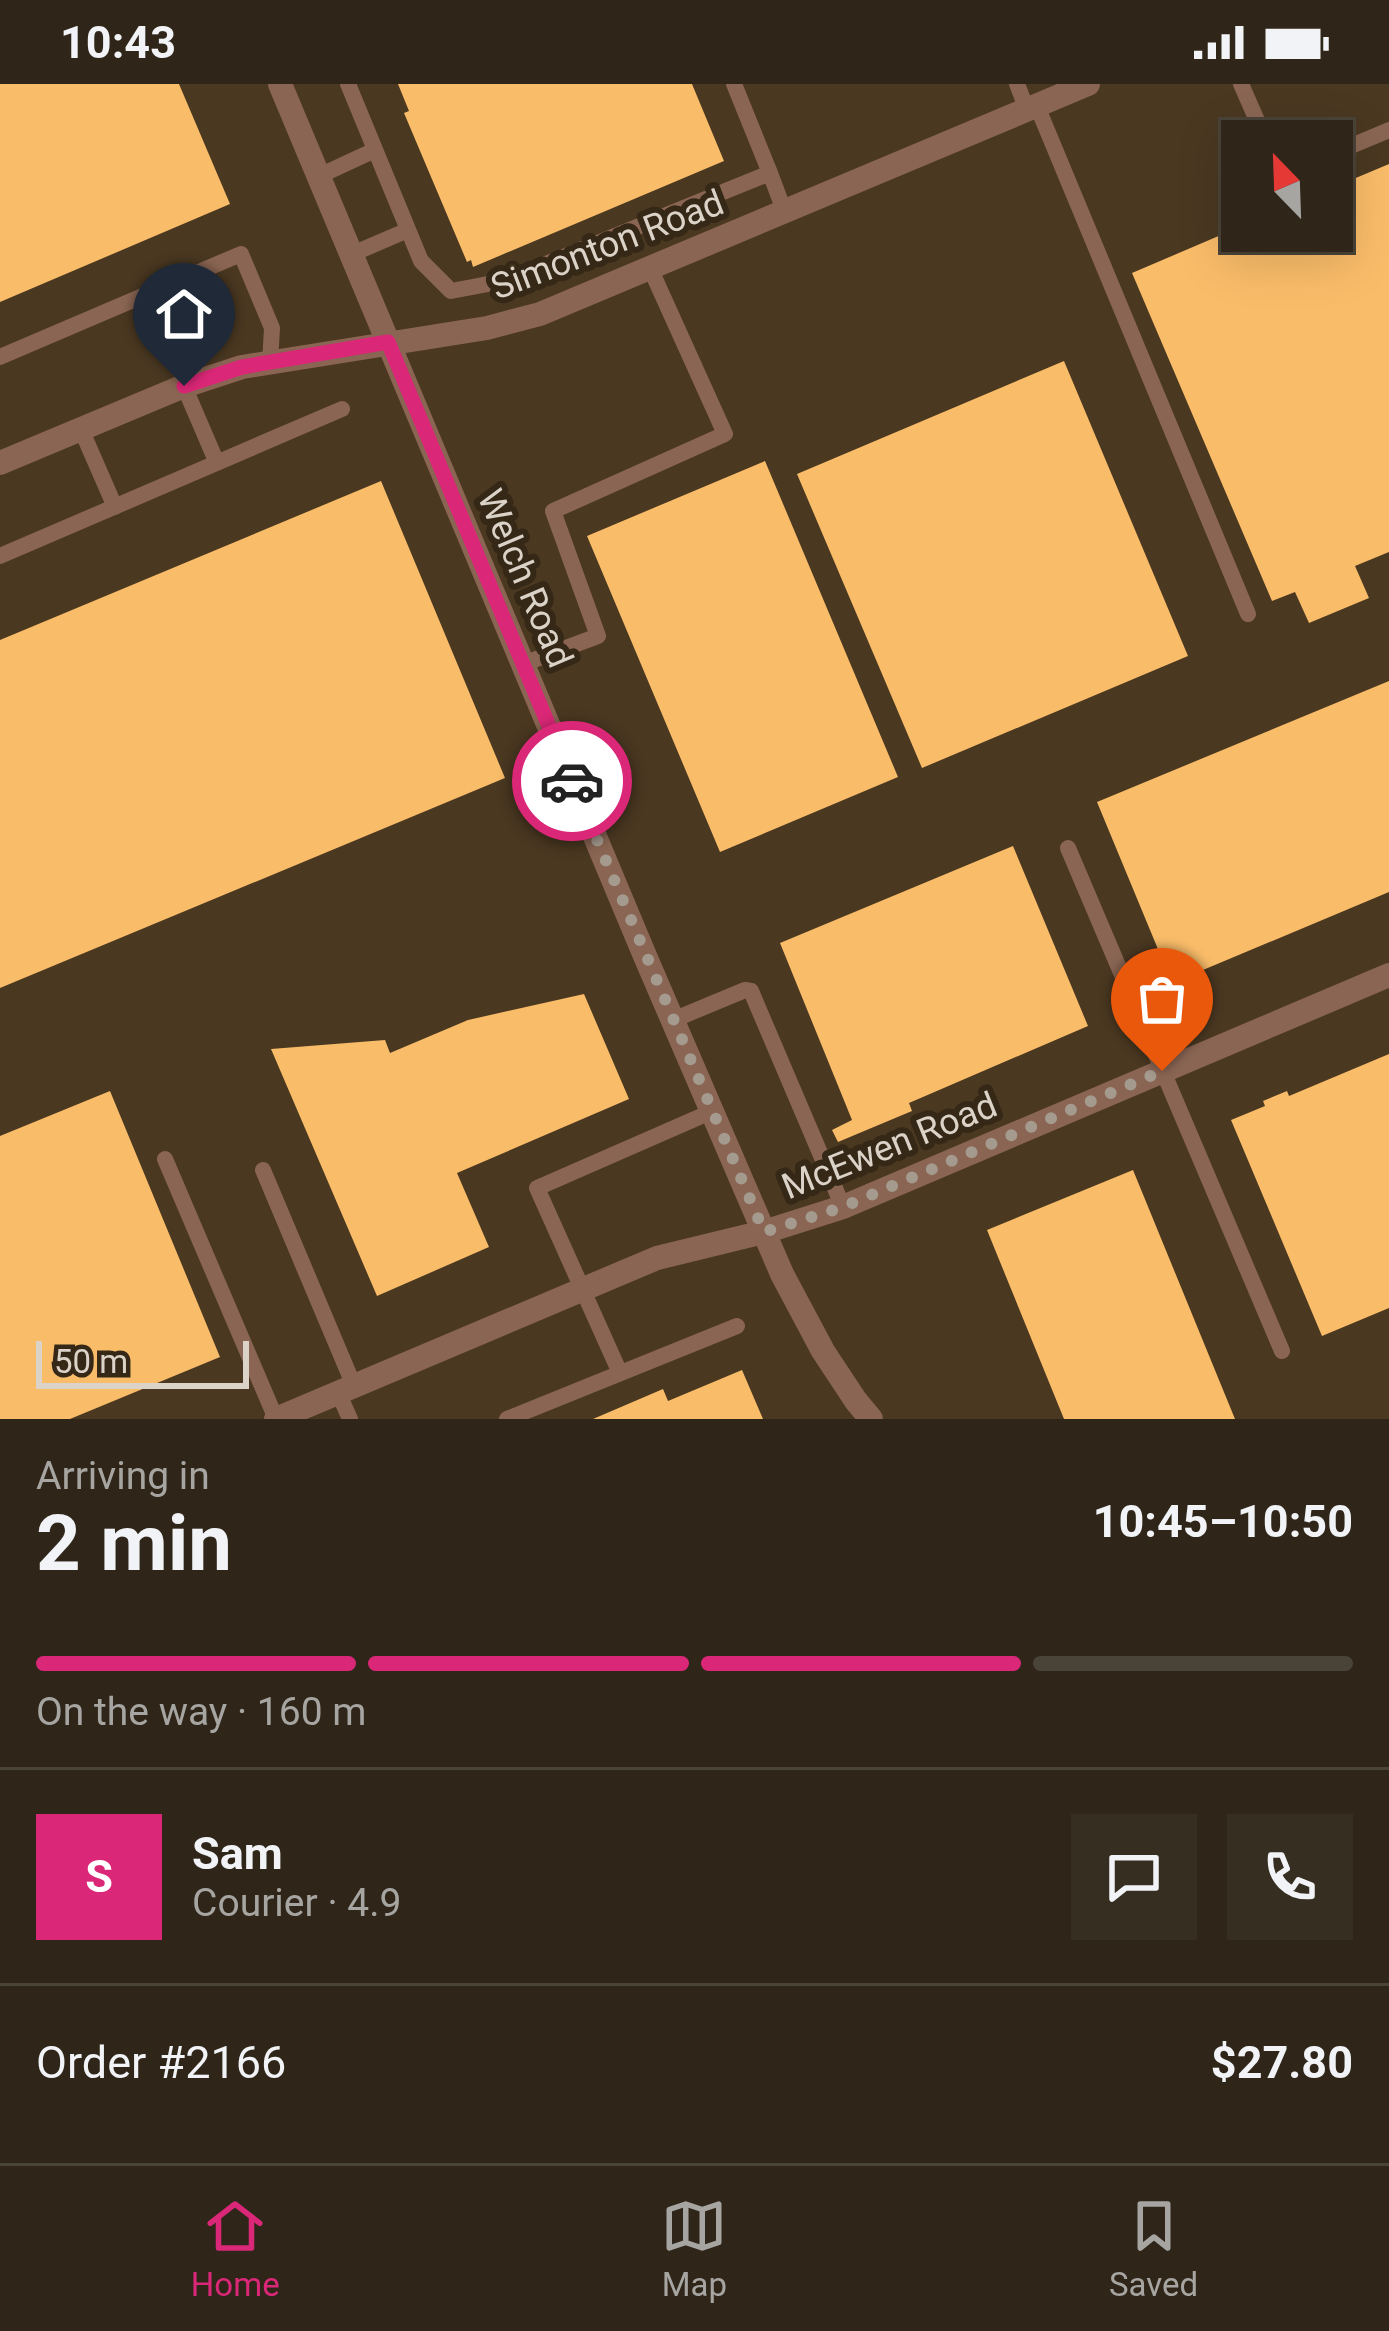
<!DOCTYPE html>
<html lang="en">
<head>
<meta charset="utf-8">
<style>
  body { margin:0; font-family:Roboto,sans-serif; background:#372e22; color:#f1f3f6; height:100vh; display:flex; flex-direction:column; font-size:45px; white-space:nowrap }
  * { box-sizing:border-box; margin:0 }
  p { font-size:39px; color:#a7a5a2 }
  .icon { flex:none; width:66px; height:66px; fill:none; stroke:currentColor; stroke-width:2; stroke-linecap:round; stroke-linejoin:round }
  .map { position:relative; height:1335px; overflow:hidden }
  .sheet { display:flex; flex-direction:column; background:#2f2619; flex:1 }
  .sheet>* { flex:none }
  .needle { width:78px; rotate:337deg }
  .fabs { position:absolute; left:1221px; top:36px; display:grid; gap:24px }
  .fabs a { display:grid; place-items:center; width:132px; height:132px; border-radius:0px; background:#2f2619; box-shadow:0 12px 48px #0002,0 0 0 3px #4a4338; font-size:60px }
  .scale { position:absolute; left:36px; bottom:30px; width:213px; box-sizing:border-box; padding-left:12px; border:6px solid #dbd2c8; border-top:0; font-size:33px; line-height:42px; white-space:nowrap; color:#dbd2c8; -webkit-text-stroke:9px #352817; paint-order:stroke }
  .pin { position:absolute; display:grid; place-items:center; width:102px; height:102px; color:#fff; margin:-123px -51px; border-radius:50% 50% 50% 0; rotate:-45deg; box-shadow:0 0 12px #0007 }
  .pin .icon { rotate:45deg }
  .courier { position:absolute; display:grid; place-items:center; width:120px; height:120px; margin:-60px; border:9px solid #db2777; border-radius:50%; background:#fff; color:#222; box-shadow:0 3px 15px #0007 }
  .head em { font-style:normal; font-weight:700 }
  .head div { display:flex; flex-direction:column-reverse }
  .head { display:flex; align-items:center; justify-content:space-between; height:204px; padding:0 36px }
  h1 { font-size:78px; font-weight:700; line-height:90px }
  .bar { display:grid; grid-template-columns:repeat(4,1fr); gap:18px 12px; align-content:center; height:144px; padding:0 36px }
  .bar i { height:15px; border-radius:9px; background:#4a4338 }
  .bar .active { background:#db2777 }
  .bar p { grid-column:span 4 }
  .line { display:flex; align-items:center; gap:30px; padding:0 36px; border-top:3px solid #4a4338 }
  .line div { flex:1 }
  .round { display:grid; place-items:center; flex:none; width:126px; height:126px; border-radius:0px; background:#372e22 }
  .status { display:flex; justify-content:space-between; align-items:center; height:84px; padding:0 60px; background:#2f2619; direction:ltr }
  .status svg { height:33px; fill:currentColor }
  .tabs { display:flex; justify-content:space-around; align-items:center; height:168px; border-top:3px solid #4a4338; background:#2f2619; font-size:33px; color:#a7a5a2 }
  .tabs a { display:grid; justify-items:center; gap:6px }
  .tabs .active { color:#db2777 }
  .map>svg:first-child { display:block }
  .built { fill:#4a3821; fill-rule:evenodd }
  .building { fill:#f9bc69 }
  .lines { fill:none; stroke-linecap:round; stroke-linejoin:round }
  .service { stroke:#8a6553; stroke-width:16 }
  .minor { stroke:#8a6553; stroke-width:24 }
  .tertiary { stroke:#8a6553; stroke-width:24 }
  .done { stroke:#a49a8e; stroke-width:12; stroke-dasharray:0 21.6 }
  .route { stroke:#db2777; stroke-width:15 }
  .labels { text-anchor:middle; stroke-width:12; stroke-linejoin:round; paint-order:stroke }
  .street-label { font-size:36px; fill:#dbd2c8; stroke:#352817 }
</style>
</head>
<body>
<div class="status"><b>10:43</b><svg viewBox="0 0 49 12"><path d="M0 12V9h3v3zM5 12V6h3v6zM10 12V3h3v9zM15 12V0h3v12zM26 1h20v11H26zM47 4h2v5h-2z"/></svg></div>
<div class="map">
<svg width="1389" height="1335" viewBox="0 0 1389 1335">
  <rect width="100%" height="100%" fill="#3f3221"/>
  <path class="built" d="M0,0H1389V1335H0ZM1242,57H1332V147H1242Z"/>
  <path class="building" d="M0,0H179L230,120L0,218Z
    M398,0H692L724,77L473,183L471,176L467,178L404,29L409,27Z
    M1389,80V468L1355,482L1369,514L1309,539L1295,508L1272,517L1132,189L1242,142V147H1332V104Z
    M1064,277L1188,572L922,684L797,390Z
    M765,377L898,693L720,768L587,452Z
    M381,397L505,694L0,904V556Z
    M1389,597V808L1172,899L1097,718Z
    M1013,762L1088,942L909,1019L912,1027L838,1058L832,1046L852,1036L780,859Z
    M584,910L629,1015L457,1089L489,1163L377,1212L271,965L385,956L390,969L468,936Z
    M1389,970V1224L1322,1252L1231,1036L1265,1022L1263,1017L1287,1007L1289,1012Z
    M110,1007L220,1273L70,1335H0V1052Z
    M1133,1086L1235,1335H1064L987,1146Z
    M742,1286L763,1335H593L663,1305L668,1317Z"/>
  <g class="lines">
    <path class="service" d="M348,0L421,177L451,207L504,197L770,89L734,0
      M1017,0L1027,26
      M1241,0L1266,57
      M1037,22L1248,530
      M1332,70L1389,46
      M770,89L785,129
      M319,92L375,66
      M352,170L408,146
      M0,273L241,170L272,244L270,279
      M184,302L217,379
      M81,345L115,423
      M0,472L342,325
      M523,580L598,552L553,427L725,350L651,186
      M1068,764L1282,1267
      M673,936L745,906L751,907L843,1123
      M165,1075L276,1335
      M263,1086L354,1302
      M620,1289L537,1104L713,1027
      M338,1308L350,1335
      M507,1335L737,1242"/>
    <path class="minor" d="M0,379L184,302L242,283L487,244L540,230L1088,0
      M276,1335L657,1174L764,1148L843,1123L1389,891"/>
    <path class="tertiary" d="M280,0L645,872L782,1190L823,1267L856,1317L871,1335"/>
  </g>
  <g class="lines">
    <path class="done" d="M572,697L764,1148L843,1123L1162,987"/>
    <path class="route" d="M184,302L242,283L388,258L572,697"/>
  </g>
  <g class="labels">
    <g class="street-label">
      <text transform="translate(607 160) rotate(-21)" y="13">Simonton Road</text>
      <text transform="translate(526 494) rotate(67)" y="13">Welch Road</text>
      <text transform="translate(889 1061) rotate(-22)" y="13">McEwen Road</text>
    </g>
  </g>
</svg>
<div class="fabs">
<a><svg class="needle" viewBox="-14 -14 28 28"><path d="M0-13l5 13h-10z" fill="#e53935"/><path d="M0 13l5-13h-10z" fill="#a7a5a2"/></svg></a>
</div>
<div class="scale">50 m</div>
<div class="pin" style="left:1162px;top:987px;background:#ea580c"><svg class="icon" aria-label="bag" viewBox="0 0 24 24"><path d="M5 8h14l-1 12H6zM9 8a3 3 0 0 1 6 0"/></svg></div>
<div class="pin" style="left:184px;top:302px;background:#1f2937"><svg class="icon" aria-label="home" viewBox="0 0 24 24"><path d="M3 11l9-7 9 7M6 9v11h12V9"/></svg></div>
<div class="courier" style="left:572px;top:697px"><svg class="icon" aria-label="car" viewBox="0 0 24 24"><path d="M5 17H2v-5l4-1 3-4h7l3 4 3 1v5h-3M9 17h6M6 11h13"/><circle cx="7" cy="17" r="2"/><circle cx="17" cy="17" r="2"/></svg></div>
</div>
<section class="sheet">
<div class="head"><div><h1>2 min</h1><p>Arriving in</p></div><em>10:45–10:50</em></div>
<div class="bar"><i class="active"></i><i class="active"></i><i class="active"></i><i></i><p>On the way · 160 m</p></div>
<div class="line" style="height:216px"><b class="round" style="background:#db2777;color:#fff">S</b><div><b>Sam</b><p>Courier · 4.9</p></div><a class="round"><svg class="icon" aria-label="chat" viewBox="0 0 24 24"><path d="M4 5h16v11H9l-5 4z"/></svg></a><a class="round"><svg class="icon" aria-label="phone" viewBox="0 0 24 24"><path d="M5 4h4l2 5-3 2q2 4 5 5l2-3 5 2v4C11 20 4 13 5 4z"/></svg></a></div>
<div class="line" style="height:156px"><div>Order #2166</div><b>$27.80</b></div>
</section>
<nav class="tabs">
<a class="active"><svg class="icon" aria-label="home" viewBox="0 0 24 24"><path d="M3 11l9-7 9 7M6 9v11h12V9"/></svg>Home</a>
<a><svg class="icon" aria-label="map" viewBox="0 0 24 24"><path d="M3 6l6-2 6 2 6-2v14l-6 2-6-2-6 2zM9 4v14M15 6v14"/></svg>Map</a>
<a><svg class="icon" aria-label="saved" viewBox="0 0 24 24"><path d="M7 4h10v16l-5-4-5 4z"/></svg>Saved</a>
</nav>
</body>
</html>
